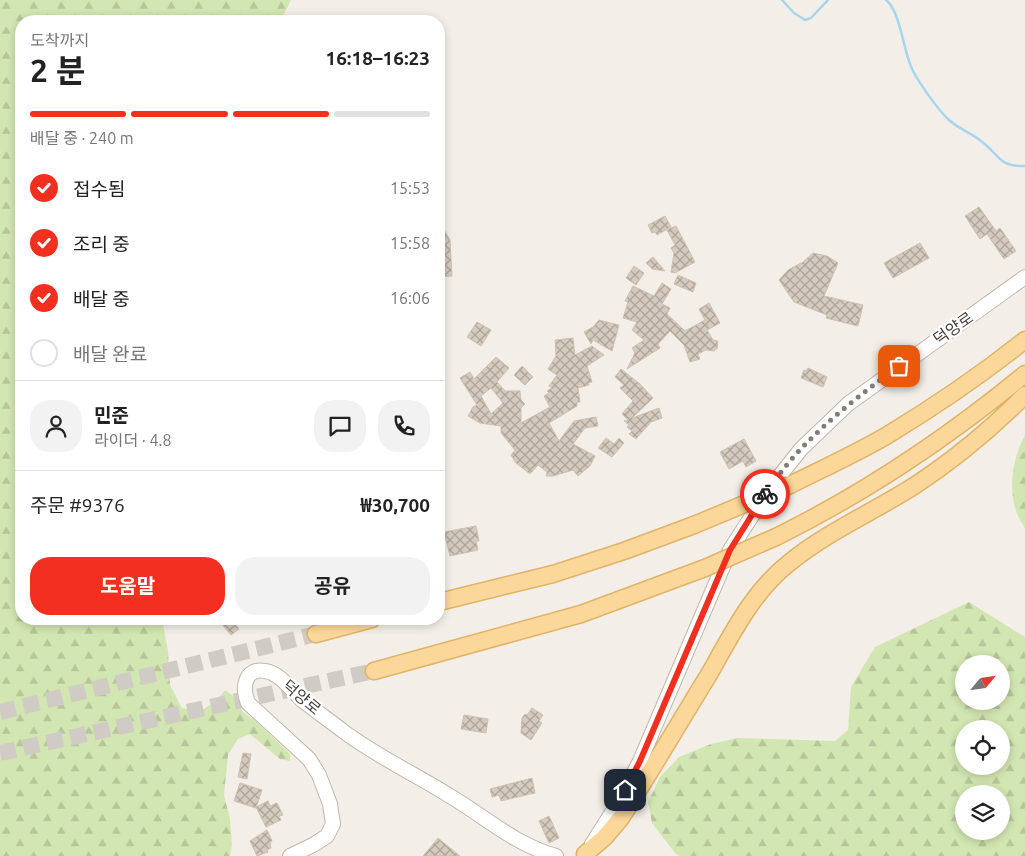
<!DOCTYPE html>
<html lang="ko">
<head>
<meta charset="utf-8">
<style>
  body { margin:0; font-family:Ubuntu,"Noto Sans KR",sans-serif; background:#f2f2f2; color:#222; height:100vh; display:flex; flex-direction:column; font-size:19px; white-space:nowrap }
  * { box-sizing:border-box; margin:0 }
  p { font-size:16px; color:#767676 }
  .icon { flex:none; width:28px; height:28px; fill:none; stroke:currentColor; stroke-width:2; stroke-linecap:round; stroke-linejoin:round }
  .map { position:relative; flex:1; overflow:hidden }
  .drawer { position:absolute; left:15px; top:15px; width:430px; height:610px; display:flex; flex-direction:column; background:#fff; border-radius:20px; box-shadow:0 2px 8px #0003 }
  .drawer>* { flex:none }
  .needle { width:32px; rotate:61deg }
  .buttons { position:absolute; left:955px; top:655px; display:grid; gap:10px }
  .buttons a { display:grid; place-items:center; width:55px; height:55px; border-radius:50%; background:#fff; box-shadow:0 2px 8px #0003; font-size:25px }
  .pin { position:absolute; display:grid; place-items:center; width:42px; height:42px; color:#fff; margin:-21px; border-radius:10px; box-shadow:0 2px 8px #0006 }
  .courier { position:absolute; display:grid; place-items:center; width:50px; height:50px; margin:-25px; border:4px solid #f32f1f; border-radius:50%; background:#fff; color:#222; box-shadow:0 1px 6px #0007 }
  .overview em { font-style:normal; font-weight:700 }
  .overview div { display:flex; flex-direction:column-reverse }
  .overview { display:flex; align-items:center; justify-content:space-between; height:85px; padding:0 15px }
  h1 { font-size:32px; font-weight:700; line-height:38px }
  .bar { display:grid; grid-template-columns:repeat(4,1fr); gap:8px 5px; align-content:center; height:60px; padding:0 15px }
  .bar i { height:6px; border-radius:4px; background:#e0e0e0 }
  .bar .active { background:#f32f1f }
  .bar p { grid-column:span 4 }
  .line { display:flex; align-items:center; gap:12px; padding:0 15px; border-top:1px solid #e0e0e0 }
  .line div { flex:1 }
  .round { display:grid; place-items:center; flex:none; width:52px; height:52px; border-radius:20px; background:#f2f2f2 }
  ol { padding:0 15px; list-style:none }
  li { display:flex; align-items:center; gap:15px; height:55px }
  li p { margin-inline-start:auto }
  li .icon { padding:5px; border-radius:50%; background:#f32f1f; color:#fff; stroke-width:4 }
  li:last-child { color:#767676 }
  li i { width:28px; height:28px; border:2px solid #e0e0e0; border-radius:50% }
  .primary-button { display:flex; gap:10px; margin-top:auto; padding:10px 15px }
  .primary-button a { flex:1; height:58px; border-radius:20px; background:#f32f1f; color:#fff; font-size:20px; font-weight:700; line-height:58px; text-align:center }
  .primary-button a+a { background:#f2f2f2; color:#222 }
  .map>svg:first-child { display:block }
  .forest { fill:url(#forest-firs); fill-rule:evenodd }
  .lines { fill:none; stroke-linecap:round; stroke-linejoin:round }
  .stream { stroke:#a6d6ee; stroke-width:2.5 }
  .building { fill:url(#building-cross-hatch); stroke:#cfc1b1; fill-rule:evenodd }
  .major-tunnel { stroke:#d0ccc5; stroke-width:16; stroke-dasharray:16 8; stroke-linecap:butt }
  .minor-casing { stroke:#beb6aa; stroke-width:16 }
  .major-casing { stroke:#e0b369; stroke-width:19 }
  .minor { stroke:#fff; stroke-width:14 }
  .major { stroke:#fbd799; stroke-width:16 }
  .major-bridge-casing { stroke:#e0b369; stroke-width:19; stroke-linecap:butt }
  .major-bridge { stroke:#fbd799; stroke-width:16 }
  .done { stroke:#837d75; stroke-width:5; stroke-dasharray:0 9 }
  .route { stroke:#f32f1f; stroke-width:6 }
  .labels { text-anchor:middle; stroke-width:4.5; stroke-linejoin:round; paint-order:stroke }
  .street-label { font-size:16px; fill:#463f37; stroke:#fff }
</style>
</head>
<body>
<div class="map">
<svg width="1025" height="856" viewBox="0 0 1025 856">
  <defs>
    <pattern id="forest-firs" width="22" height="20" patternUnits="userSpaceOnUse" patternTransform="scale(1.25)"><rect width="22" height="20" fill="#d2e6b2"/><path d="M5 1l3.5 6h-7zM16 11l3.5 6h-7z" fill="#b6c69a"/></pattern>
    <pattern id="building-cross-hatch" width="8" height="8" patternUnits="userSpaceOnUse" patternTransform="scale(1.25)"><rect width="8" height="8" fill="#d4cabd"/><path d="M0 0l8 8M0 8l8-8" fill="none" stroke="#aea59a"/></pattern>
  </defs>
  <rect width="100%" height="100%" fill="#f3efe8"/>
  <path class="forest" d="M0,0H291L284,14V21H21V324L18,332L21,349V619H162L168,651L170,685L182,708L199,712L216,701L225,690L232,695L243,712L257,722L290,754V761L280,759L250,734L238,739L228,755L224,795L230,819L232,845L230,856H0Z
    M1025,435V528C1022,523 1018,517 1016,511C1008,486 1013,458 1025,435Z
    M969,602L1025,637V856H679L675,853L652,823L648,802L660,777L679,757L711,744L737,738L835,741L848,730L851,687L875,647ZM964,664H1001V701H964ZM964,729H1001V766H964ZM964,794H1001V831H964Z"/>
  <g class="lines">
    <path class="stream" d="M782,0L794,13L805,20L811,18L828,0
      M886,0C901,12 903,52 913,71C920,84 938,110 949,120C959,129 971,133 981,141C1000,155 998,167 1025,166"/>
  </g>
  <path class="building" d="M979,207L996,231L1000,228L1016,251L1004,259L987,234L980,239L965,216Z
    M665,216L671,227L657,235L655,232L652,233L648,225Z
    M439,221L450,240L452,276L439,277Z
    M676,226L695,262L675,273L671,272L674,253L671,248L675,245L667,230Z
    M920,243L929,258L893,278L884,263Z
    M813,253L827,256L838,263L824,296L863,305L858,326L826,318L827,315L794,302L779,280L788,270L803,262Z
    M653,257L665,271L652,269L646,263Z
    M634,266L644,273L636,285L626,278Z
    M678,275L696,283L693,292L674,284Z
    M662,283L671,289L662,304L670,308L667,314L685,331L705,320L699,309L709,303L720,323L707,330L713,340L718,341L717,349H715L714,351L706,350L698,354L700,359L690,362L684,345L670,331L658,344L660,348L627,369L635,353L632,348L644,340L632,330L637,322L623,318L628,302L625,301L633,286L654,296Z
    M599,320L619,325L612,351L593,340L591,344L584,332L593,327Z
    M477,322L491,330L481,346L467,337Z
    M573,338L575,355L592,346L604,355L587,366L592,382L588,383L589,385L578,388L580,402H577V406L549,423L559,441L574,421L596,417L598,426L585,428L573,444L595,456L590,466L578,476L573,470L553,476H546L547,472L538,465L530,474L516,463L511,455L515,450L501,433V426L480,423L468,416L473,407L477,405L460,378L470,372L474,379L496,357L509,368L497,382L505,391H520L521,400L525,404L521,408V423L550,407L544,396L549,393L547,391L552,388L549,386L557,375L548,369L556,356L555,340ZM491,388L503,403L491,414L481,396Z
    M522,366L533,377L525,385L514,375Z
    M808,368L827,377L823,387L801,378L804,370L806,371Z
    M621,369L640,384L653,398L632,418L659,408L662,418L651,422L636,439L629,434L632,431L627,427L629,425L624,421L628,420L622,414L633,401L620,388L624,385L615,377Z
    M606,438L614,444L619,438L624,443L612,457L598,448Z
    M744,439L756,461L746,467L743,461L729,469L720,452Z
    M476,526L479,541H476L478,550L450,556L444,532Z
    M228,619H231L239,629L231,635L222,624Z
    M532,708L543,715L539,721L542,723L531,740L521,733L522,718L525,714L527,715Z
    M464,715L488,719L486,733L461,729Z
    M243,753L251,754L247,779L238,777Z
    M532,778L535,793L501,801L499,795L492,797L490,789Z
    M240,783L262,790L256,808L234,801Z
    M268,801L270,806L277,803L283,815L279,816L281,820L266,827L256,807Z
    M549,816L559,838L549,843L539,821Z
    M267,830L272,841L270,842L271,848L267,850L268,852L257,856L250,841Z
    M438,838L460,856H423Z"/>
  <g class="lines">
    <path class="major-tunnel" d="M0,712L316,634
      M0,753L374,671"/>
    <g class="minor-casing">
      <path id="minor" d="M592,844L618,803L640,761L730,550L770,488L801,449L848,404L1025,277
        M290,856L313,845L327,836L333,824L330,804L319,775L309,759L248,703C242,689 244,667 265,671C280,673 292,691 303,701C316,711 330,721 343,731C376,756 415,774 450,796C485,817 516,845 556,856"/>
    </g>
    <g class="major-casing">
      <path id="major" d="M790,485C822,469 855,454 886,436C934,407 981,375 1025,340
        M776,537C867,492 946,439 1025,374
        M439,602L553,574L624,551L694,525
        M316,634L372,619
        M374,671L581,614L705,568
        M585,854L604,838L621,818C651,771 679,723 708,676C731,636 752,592 789,563C827,532 873,512 914,486C954,460 991,429 1025,395"/>
    </g>
    <use href="#minor" class="minor"/>
    <use href="#major" class="major"/>
    <g class="major-bridge-casing">
      <path id="major-bridge" d="M694,525L790,485
        M705,568L776,537"/>
    </g>
    <use href="#major-bridge" class="major-bridge"/>
  </g>
  <g class="lines">
    <path class="done" d="M765,494C800,441 849,403 899,366"/>
    <path class="route" d="M625,790L640,761L730,550L765,494"/>
  </g>
  <g class="labels">
    <g class="street-label">
      <text transform="translate(953 328) rotate(-35)" y="6">덕양로</text>
      <text transform="translate(302 697) rotate(40)" y="6">덕양로</text>
    </g>
  </g>
</svg>
<div class="buttons">
<a><svg class="needle" viewBox="-14 -14 28 28"><path d="M0-13l5 13h-10z" fill="#e53935"/><path d="M0 13l5-13h-10z" fill="#767676"/></svg></a>
<a><svg class="icon" aria-label="locate" viewBox="0 0 24 24"><circle cx="12" cy="12" r="6"/><path d="M12 2v4M12 18v4M2 12h4M18 12h4"/></svg></a>
<a><svg class="icon" aria-label="layers" viewBox="0 0 24 24"><path d="M12 4l9 5-9 5-9-5zM3 14l9 5 9-5"/></svg></a>
</div>
<div class="pin" style="left:899px;top:366px;background:#ea580c"><svg class="icon" aria-label="bag" viewBox="0 0 24 24"><path d="M5 8h14l-1 12H6zM9 8a3 3 0 0 1 6 0"/></svg></div>
<div class="pin" style="left:625px;top:790px;background:#1f2937"><svg class="icon" aria-label="home" viewBox="0 0 24 24"><path d="M3 11l9-7 9 7M6 9v11h12V9"/></svg></div>
<div class="courier" style="left:765px;top:494px"><svg class="icon" aria-label="bike" viewBox="0 0 24 24"><circle cx="6" cy="16" r="4"/><circle cx="18" cy="16" r="4"/><path d="M6 16l4-8h5l3 8M10 8l3 8H6M13 5h3"/></svg></div>
<section class="drawer">
<div class="overview"><div><h1>2 분</h1><p>도착까지</p></div><em>16:18–16:23</em></div>
<div class="bar"><i class="active"></i><i class="active"></i><i class="active"></i><i></i><p>배달 중 · 240 m</p></div>
<ol>
<li><svg class="icon" aria-label="check" viewBox="0 0 24 24"><path d="M5 12l5 5 9-10"/></svg>접수됨<p>15:53</p></li>
<li><svg class="icon" aria-label="check" viewBox="0 0 24 24"><path d="M5 12l5 5 9-10"/></svg>조리 중<p>15:58</p></li>
<li><svg class="icon" aria-label="check" viewBox="0 0 24 24"><path d="M5 12l5 5 9-10"/></svg>배달 중<p>16:06</p></li>
<li><i></i>배달 완료</li>
</ol>
<div class="line" style="height:90px"><a class="round"><svg class="icon" aria-label="person" viewBox="0 0 24 24"><circle cx="12" cy="8" r="4"/><path d="M4 21q1-7 8-7t8 7"/></svg></a><div><b>민준</b><p>라이더 · 4.8</p></div><a class="round"><svg class="icon" aria-label="chat" viewBox="0 0 24 24"><path d="M4 5h16v11H9l-5 4z"/></svg></a><a class="round"><svg class="icon" aria-label="phone" viewBox="0 0 24 24"><path d="M5 4h4l2 5-3 2q2 4 5 5l2-3 5 2v4C11 20 4 13 5 4z"/></svg></a></div>
<div class="line" style="height:65px"><div>주문 #9376</div><b>₩30,700</b></div>
<div class="primary-button"><a>도움말</a><a>공유</a></div>
</section>
</div>
</body>
</html>
